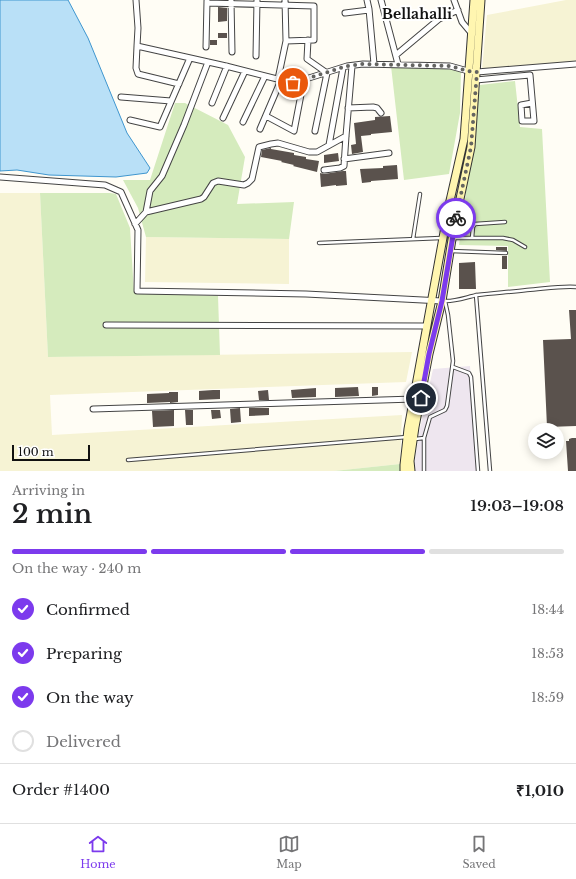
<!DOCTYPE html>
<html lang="en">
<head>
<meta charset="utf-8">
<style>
  body { margin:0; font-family:"Libre Baskerville",serif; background:#f2f2f2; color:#202124; height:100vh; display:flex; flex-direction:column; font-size:15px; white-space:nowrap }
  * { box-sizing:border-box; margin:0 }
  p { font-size:13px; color:#757577 }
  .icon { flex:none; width:22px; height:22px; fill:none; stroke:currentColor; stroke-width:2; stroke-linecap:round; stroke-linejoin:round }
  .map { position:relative; height:471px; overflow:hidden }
  .sheet { display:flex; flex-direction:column; background:#fff; flex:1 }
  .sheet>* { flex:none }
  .fabs { position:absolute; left:528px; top:423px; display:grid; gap:8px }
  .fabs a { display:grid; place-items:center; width:36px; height:36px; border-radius:50%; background:#fff; box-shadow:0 2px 10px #0003; font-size:20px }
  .scale { position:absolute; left:12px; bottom:10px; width:78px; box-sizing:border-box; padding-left:4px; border:2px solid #111; border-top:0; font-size:11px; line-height:14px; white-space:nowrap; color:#111; -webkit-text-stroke:3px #fff; paint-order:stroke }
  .pin { position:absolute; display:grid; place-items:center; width:34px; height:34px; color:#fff; margin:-17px; border:2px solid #fff; border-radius:50%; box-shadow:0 1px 4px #0007 }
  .courier { position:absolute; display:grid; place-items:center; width:40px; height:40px; margin:-20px; border:3px solid #7c3aed; border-radius:50%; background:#fff; color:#222; box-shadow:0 1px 5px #0007 }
  .head em { font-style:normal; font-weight:600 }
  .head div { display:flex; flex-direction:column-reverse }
  .head { display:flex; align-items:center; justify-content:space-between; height:68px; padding:0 12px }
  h1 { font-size:26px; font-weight:600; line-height:30px }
  .bar { display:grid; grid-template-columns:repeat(4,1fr); gap:6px 4px; align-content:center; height:48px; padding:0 12px }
  .bar i { height:5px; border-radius:3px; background:#e0e0e0 }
  .bar .current { background:#7c3aed }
  .bar p { grid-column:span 4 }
  .line { display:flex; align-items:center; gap:10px; padding:0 12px; border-top:1px solid #e0e0e0 }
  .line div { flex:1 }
  ol { padding:0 12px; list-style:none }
  li { display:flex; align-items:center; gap:12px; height:44px }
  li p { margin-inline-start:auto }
  li .icon { padding:4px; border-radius:50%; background:#7c3aed; color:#fff; stroke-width:4 }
  li:last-child { color:#757577 }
  li i { width:22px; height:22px; border:2px solid #e0e0e0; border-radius:50% }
  .dock { display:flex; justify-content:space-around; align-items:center; height:56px; border-top:1px solid #e0e0e0; background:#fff; font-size:11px; color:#757577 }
  .dock a { display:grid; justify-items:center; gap:2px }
  .dock .current { color:#7c3aed }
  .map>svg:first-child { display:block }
  .industrial { fill:#eee6ef }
  .farmland { fill:#f6f3d4 }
  .green { fill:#d5ebbd }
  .water { fill:#b9e0f7; stroke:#3f96cf }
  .building { fill:#5a524d }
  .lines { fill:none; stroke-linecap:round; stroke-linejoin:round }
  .service-casing { stroke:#444; stroke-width:4.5 }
  .minor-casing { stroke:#444; stroke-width:7 }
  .secondary-casing { stroke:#333; stroke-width:9 }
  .service { stroke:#fff; stroke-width:2.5 }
  .minor { stroke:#fff; stroke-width:5 }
  .secondary { stroke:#fff6b0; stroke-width:7 }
  .done { stroke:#646461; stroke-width:4; stroke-dasharray:0 7.2 }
  .route { stroke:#7c3aed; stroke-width:5 }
  .labels { text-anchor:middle; stroke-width:4; stroke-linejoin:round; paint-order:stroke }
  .quarter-label { font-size:14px; font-weight:bold; fill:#111; stroke:#fff }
</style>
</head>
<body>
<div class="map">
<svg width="576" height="471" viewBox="0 0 576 471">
  <rect width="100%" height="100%" fill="#fffdf5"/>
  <path class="industrial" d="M470,366L477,471H415L414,466L419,433L433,369Z"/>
  <path class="farmland" d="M566,0H576V62L482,69L487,15Z
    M0,193H40L48,357L412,352L406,382L50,395L52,435L402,415L400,464L334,471H0Z
    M146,237L289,239V284L145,282Z"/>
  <path class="green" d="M391,66L461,70L460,113L449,174L404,180Z
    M515,81L520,127L542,129L550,282L508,287V246L459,245L480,85Z
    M175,103H185L228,125L245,157L237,204L294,202L289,239L146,237L138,208L123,180H150Z
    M40,193H110L116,194L130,228L134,293L218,296L220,355L48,357Z
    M400,464V471H334Z"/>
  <path class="water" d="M0,0H68L88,38L127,133L150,168L147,173L116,177L49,175L17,170L0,171Z"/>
  <path class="building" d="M218,7L227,8V21L218,22Z
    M218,33H227V38H218Z
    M210,40H217V45H210Z
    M390,116L392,132L371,134V135L361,136L363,152L352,154L351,145L356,144L354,123L375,120V117Z
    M271,148V149L294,153V155L306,157V159L319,161L317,172L293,166L294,165L281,162L282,161L261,157L262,150Z
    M338,153L339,161L324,163V155Z
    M397,165L398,179L371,181V182L362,183L360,169L383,168V166Z
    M343,171H346L347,185L336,186V185L321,187L320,173L324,174Z
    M496,247H507V251L496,250Z
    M502,256H507V269H502Z
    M475,262L476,289H459V263Z
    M569,310H576V426L547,427L543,340L571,339Z
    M358,387L359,396L335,397V388Z
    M372,387H378V395L372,396Z
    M316,388V397L292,398L291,390Z
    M213,390H220V399L199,400V391Z
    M268,390L269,400H259L258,391Z
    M169,392H178V402L170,403V402L147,403V394L169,393Z
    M240,408L241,422L231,423L230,409Z
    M249,408H269V415L249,416Z
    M174,410V426L153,427L152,411Z
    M185,410H193V425H186Z
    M211,410H220L221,418L212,419Z
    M572,438H576V471H568L566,441H569V439Z"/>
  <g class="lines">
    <g class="service-casing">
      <path id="service" d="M453,238H503L513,240L525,247
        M472,238L473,227L475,224L505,222
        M413,239L420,194
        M319,243L441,238
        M451,251L506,253
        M476,295L490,471
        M444,301C454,302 467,297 477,295C494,293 510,292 527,290C543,289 559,286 576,287
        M453,367L469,373L471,377L478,471
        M424,438V471
        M415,439L424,438L430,417L445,410L447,406L453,361L448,315L445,301
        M128,460L407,437"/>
    </g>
    <g class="minor-casing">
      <path id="minor" d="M136,0L138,28L137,46L226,66L293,83L347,66L363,64L450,66L468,71L477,72L576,64
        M285,0L286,41
        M367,0L369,9L374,64
        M381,0L398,64
        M454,0L462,22L472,34
        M231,1L232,52
        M207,3L314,6V40L286,41L278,79
        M345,13L369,10
        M308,40L307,59L327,73L315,131
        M137,46L136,68L138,74L179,84
        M206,47L207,1
        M396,55L439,19L458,10
        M256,56L257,0
        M476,80L530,75L534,121H522L521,105L532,103
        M121,97L171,101
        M212,103L227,66
        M348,108L373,107L377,108L381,113
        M266,116L294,131L304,79
        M223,118L245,71
        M130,120L160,127L190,58
        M243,122L265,76
        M260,129L281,80
        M329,145L343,68
        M344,159L389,153
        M324,170L340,168L344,166L346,136L352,66
        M0,177L105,185L121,192L138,230L137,291L306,294L442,301
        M146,212L201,199L204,197L213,183L218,181L244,185L248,183L252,179L259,147L271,144L278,143L309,152H317L346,136
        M135,224L146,212L150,191L162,176L184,125L208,62
        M106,325L427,326
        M93,409L414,399"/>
    </g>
    <g class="secondary-casing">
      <path id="secondary" d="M404,471V465L408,429L449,205L464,139L474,0
        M411,471L410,461L415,427L429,354L442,301L454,227L471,147L481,0"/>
    </g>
    <use href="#service" class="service"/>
    <use href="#minor" class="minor"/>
    <use href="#secondary" class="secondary"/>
  </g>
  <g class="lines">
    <path class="done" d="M293,83L347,66L363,64L450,66L468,71L477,72L471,147L456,218"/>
    <path class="route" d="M421,398L429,354L442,301L456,218"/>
  </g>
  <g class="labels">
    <g class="quarter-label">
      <text x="417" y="19">Bellahalli</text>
    </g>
  </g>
</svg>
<div class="fabs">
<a><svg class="icon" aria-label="layers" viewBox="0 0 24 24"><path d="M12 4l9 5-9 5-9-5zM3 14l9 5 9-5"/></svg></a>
</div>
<div class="scale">100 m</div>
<div class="pin" style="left:293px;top:83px;background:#ea580c"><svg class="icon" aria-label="bag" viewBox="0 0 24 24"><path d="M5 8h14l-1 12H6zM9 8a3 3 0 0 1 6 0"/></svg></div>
<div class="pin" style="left:421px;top:398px;background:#1f2937"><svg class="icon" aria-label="home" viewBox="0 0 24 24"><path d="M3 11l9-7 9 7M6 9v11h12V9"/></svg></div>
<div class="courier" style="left:456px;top:218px"><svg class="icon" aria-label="bike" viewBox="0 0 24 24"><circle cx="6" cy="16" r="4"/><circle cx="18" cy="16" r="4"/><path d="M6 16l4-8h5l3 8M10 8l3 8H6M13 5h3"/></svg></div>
</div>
<section class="sheet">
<div class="head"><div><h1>2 min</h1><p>Arriving in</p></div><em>19:03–19:08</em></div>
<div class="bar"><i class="current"></i><i class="current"></i><i class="current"></i><i></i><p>On the way · 240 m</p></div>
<ol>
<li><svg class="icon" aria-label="check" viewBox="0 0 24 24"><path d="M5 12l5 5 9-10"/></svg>Confirmed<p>18:44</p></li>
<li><svg class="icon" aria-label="check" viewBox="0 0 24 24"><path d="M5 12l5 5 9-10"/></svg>Preparing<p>18:53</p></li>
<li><svg class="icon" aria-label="check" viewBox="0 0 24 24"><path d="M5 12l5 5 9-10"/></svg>On the way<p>18:59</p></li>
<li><i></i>Delivered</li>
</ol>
<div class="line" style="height:52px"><div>Order #1400</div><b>₹1,010</b></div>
</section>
<nav class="dock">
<a class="current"><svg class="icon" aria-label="home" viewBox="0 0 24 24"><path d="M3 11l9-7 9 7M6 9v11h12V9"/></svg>Home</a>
<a><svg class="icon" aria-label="map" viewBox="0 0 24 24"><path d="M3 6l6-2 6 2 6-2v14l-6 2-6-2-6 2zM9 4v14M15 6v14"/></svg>Map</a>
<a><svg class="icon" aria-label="saved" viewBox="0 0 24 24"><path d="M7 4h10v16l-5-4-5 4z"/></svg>Saved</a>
</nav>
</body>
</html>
